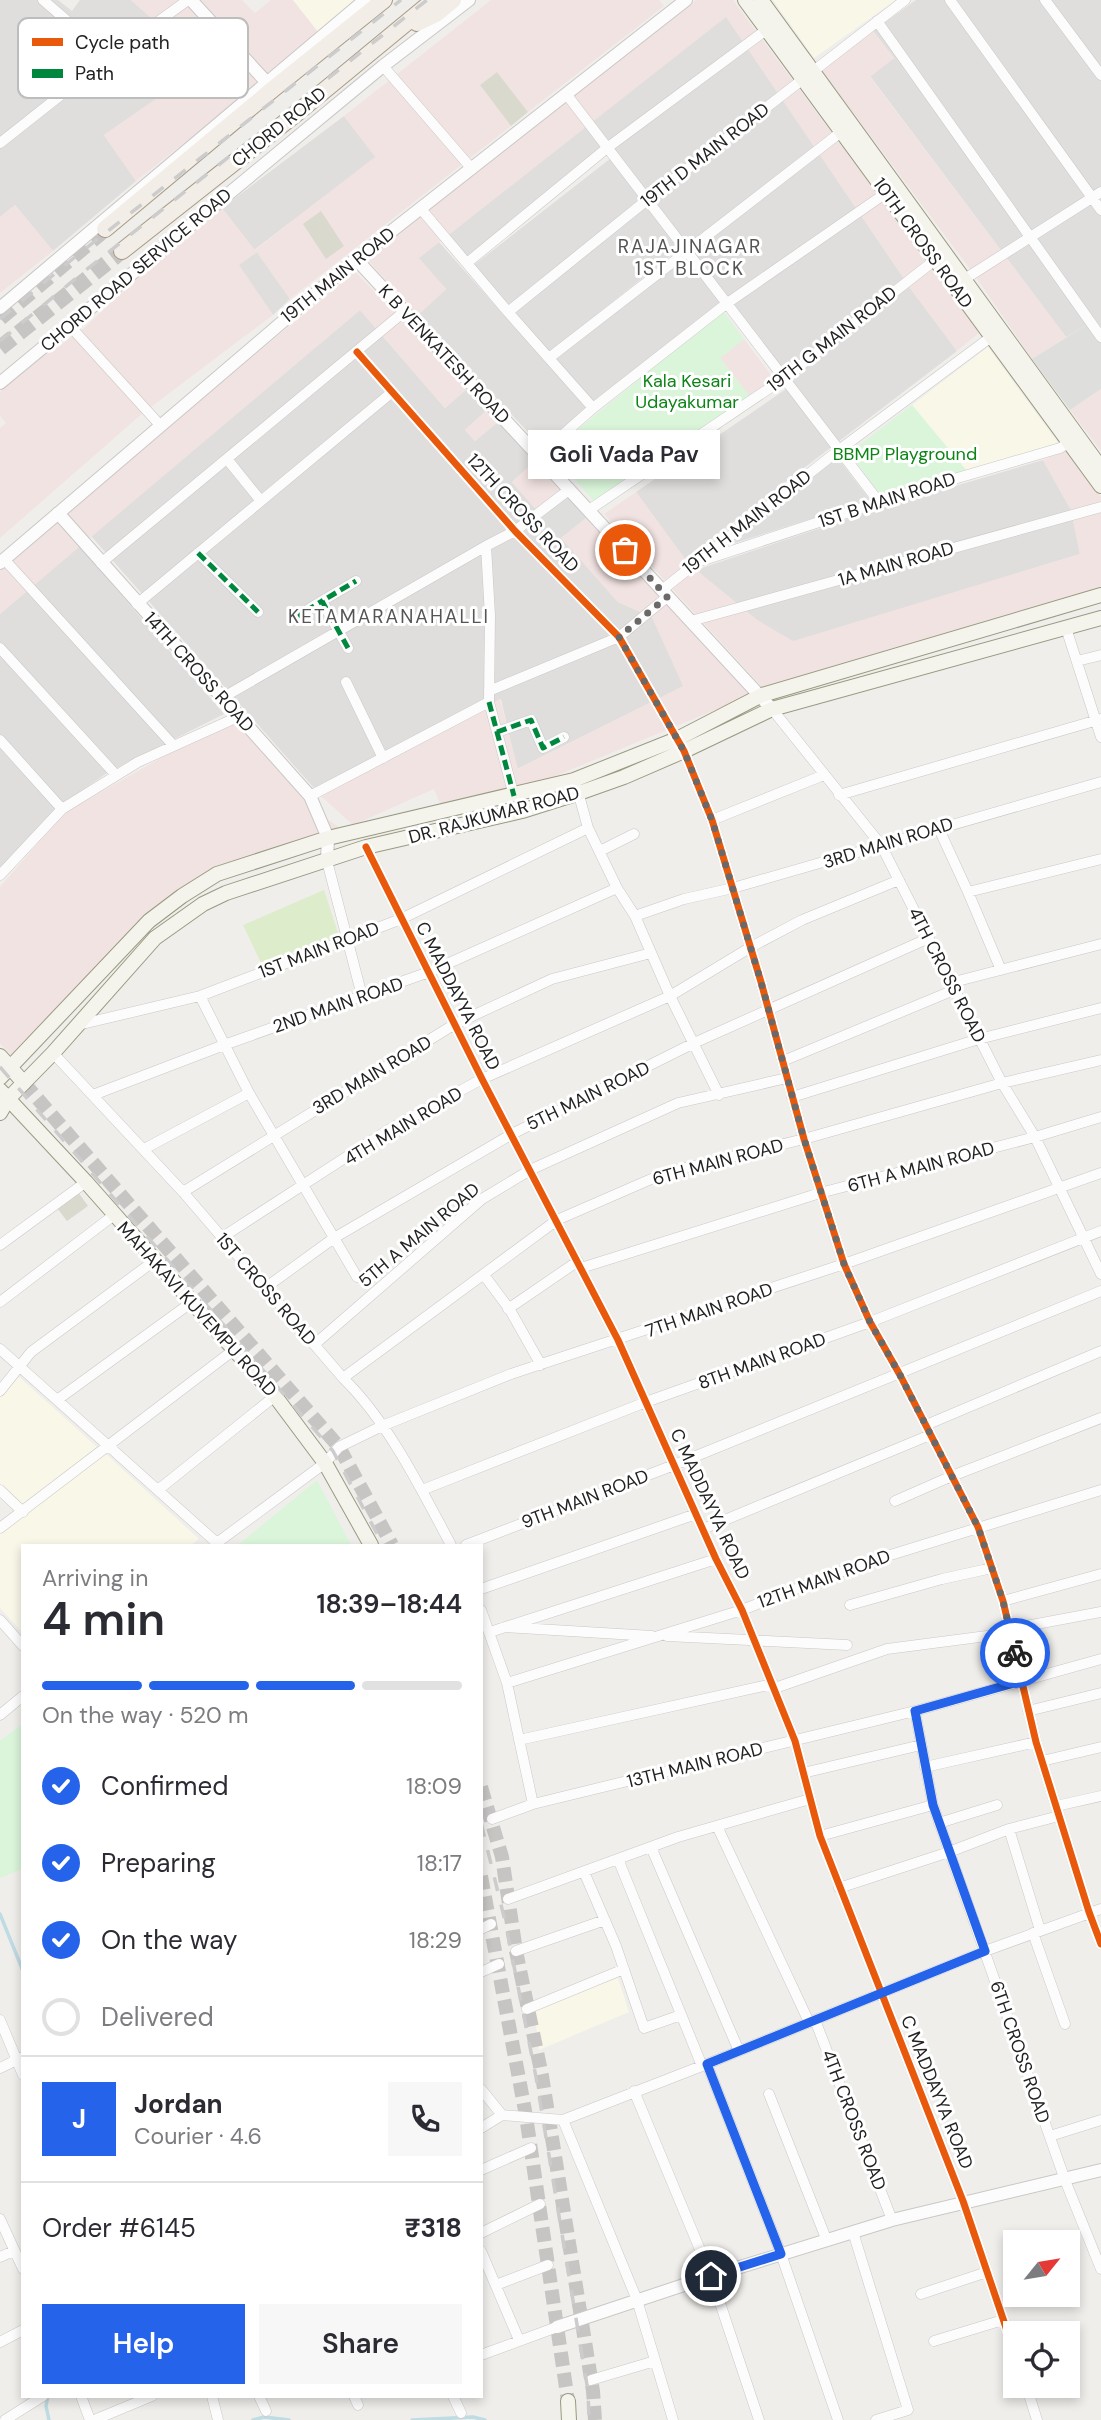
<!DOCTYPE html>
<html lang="en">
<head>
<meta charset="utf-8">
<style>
  body { margin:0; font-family:"DM Sans",sans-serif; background:#f7f7f7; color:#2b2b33; height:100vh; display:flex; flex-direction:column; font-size:26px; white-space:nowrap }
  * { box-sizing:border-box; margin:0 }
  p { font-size:23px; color:#7c7c81 }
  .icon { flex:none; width:38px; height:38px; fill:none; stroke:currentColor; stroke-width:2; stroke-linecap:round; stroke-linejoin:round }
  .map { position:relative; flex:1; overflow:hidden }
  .panel { position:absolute; left:21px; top:1544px; width:462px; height:854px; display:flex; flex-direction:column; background:#fff; border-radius:0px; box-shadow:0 4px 10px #0003 }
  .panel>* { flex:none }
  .needle { width:46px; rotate:60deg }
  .tools { position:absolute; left:1003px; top:2230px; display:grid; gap:14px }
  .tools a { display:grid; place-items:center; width:77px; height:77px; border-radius:0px; background:#fff; box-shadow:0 4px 10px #0003; font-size:35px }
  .pin { position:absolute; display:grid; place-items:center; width:60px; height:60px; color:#fff; margin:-30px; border:4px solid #fff; border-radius:50%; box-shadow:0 2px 7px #0007 }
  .courier { position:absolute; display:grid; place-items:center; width:70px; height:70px; margin:-35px; border:5px solid #2563eb; border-radius:50%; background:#fff; color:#222; box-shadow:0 2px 9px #0007 }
  .bubble { position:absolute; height:49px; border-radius:0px; background:#fff; box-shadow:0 4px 10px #0003; font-size:23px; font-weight:600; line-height:49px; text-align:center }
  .overview em { font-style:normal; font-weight:600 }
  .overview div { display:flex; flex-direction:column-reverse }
  .overview { display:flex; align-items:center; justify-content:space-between; height:119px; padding:0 21px }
  h1 { font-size:46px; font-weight:600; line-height:52px }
  .bar { display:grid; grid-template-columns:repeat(4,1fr); gap:10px 7px; align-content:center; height:84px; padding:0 21px }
  .bar i { height:9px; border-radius:5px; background:#e1e1e2 }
  .bar .on { background:#2563eb }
  .bar p { grid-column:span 4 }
  .line { display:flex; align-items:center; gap:18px; padding:0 21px; border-top:2px solid #e1e1e2 }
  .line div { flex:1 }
  .round { display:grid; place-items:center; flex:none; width:74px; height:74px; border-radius:0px; background:#f7f7f7 }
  ol { padding:0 21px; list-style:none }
  li { display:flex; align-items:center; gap:21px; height:77px }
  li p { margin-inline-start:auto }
  li .icon { padding:7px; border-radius:50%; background:#2563eb; color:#fff; stroke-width:4 }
  li:last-child { color:#7c7c81 }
  li i { width:38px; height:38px; border:4px solid #e1e1e2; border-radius:50% }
  .button { display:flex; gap:14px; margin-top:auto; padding:14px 21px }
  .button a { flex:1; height:80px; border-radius:0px; background:#2563eb; color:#fff; font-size:28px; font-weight:600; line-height:80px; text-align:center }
  .button a+a { background:#f7f7f7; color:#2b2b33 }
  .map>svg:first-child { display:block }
  .residential { fill:#dfdedc }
  .commercial { fill:#f1e3e1 }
  .education { fill:#f8f7e8 }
  .religious { fill:#dededc }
  .construction { fill:#d9d9cd }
  .grass { fill:#ddeccb }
  .park { fill:#daf5da }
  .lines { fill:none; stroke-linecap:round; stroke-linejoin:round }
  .stream { stroke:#bfdbe3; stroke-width:3.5 }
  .secondary-tunnel { stroke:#c7c5c3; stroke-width:14; stroke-dasharray:14 7; stroke-linecap:butt }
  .primary-tunnel { stroke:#c7c5c3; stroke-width:16; stroke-dasharray:16 8; stroke-linecap:butt }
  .minor-casing { stroke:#c9c8c7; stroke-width:11 }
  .tertiary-casing { stroke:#c9c8c7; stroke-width:14 }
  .secondary-casing { stroke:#999a82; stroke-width:16 }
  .primary-casing { stroke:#a79c86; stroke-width:18 }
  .minor { stroke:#fdfcfc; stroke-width:10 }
  .tertiary { stroke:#fdfcfc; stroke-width:12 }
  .secondary { stroke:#f4f4ed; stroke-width:14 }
  .primary { stroke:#f3ede7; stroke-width:16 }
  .rail { stroke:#ccc; stroke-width:3.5; stroke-dasharray:14 14; stroke-linecap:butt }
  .quiet { stroke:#00873e; stroke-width:5; stroke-dasharray:10 5; stroke-linecap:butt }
  .cycleway-casing { stroke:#fff; stroke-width:11 }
  .cycleway { stroke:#e8590c; stroke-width:7 }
  .done { stroke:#6a6968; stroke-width:7; stroke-dasharray:0 12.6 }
  .route { stroke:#2563eb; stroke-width:9 }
  .labels { text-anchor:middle; stroke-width:6; stroke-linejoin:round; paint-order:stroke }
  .street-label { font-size:18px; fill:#222; stroke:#fff }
  .park-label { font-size:18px; fill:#0c8416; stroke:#fff }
  .neighbourhood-label { font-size:19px; letter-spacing:2px; fill:#555; stroke:#fff }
  .key { fill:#fff; stroke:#bdbdbd; stroke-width:2 }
  .key-label { font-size:19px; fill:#222 }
</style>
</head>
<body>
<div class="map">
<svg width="1101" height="2420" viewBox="0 0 1101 2420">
  <rect width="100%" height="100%" fill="#f0eeeb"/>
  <path class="residential" d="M0,0H58L72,11L80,0H131L164,29L194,73L104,135L136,181L53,251L15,205L0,217Z
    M916,0H1101V341L1089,323L1066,337L870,76L894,58L873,31Z
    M726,16L913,292L957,351L685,559L636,492L792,385L612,149L468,262L447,236Z
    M344,116L376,157L254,250L222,208Z
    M611,158L644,201L508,308L474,265Z
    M647,206L680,248L548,353L515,311Z
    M439,242L587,409L543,448L418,315L446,289L418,258Z
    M257,252L290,299L273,315L238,265Z
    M685,257L721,304L594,401L554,358Z
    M360,310L445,408L469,387L488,409L465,430L475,441L499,421L535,461L512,482L618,602L652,617L684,686L517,769L501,699L321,796L91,536Z
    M1043,460L1071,510L1080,554L793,642L757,620L696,570L877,509Z
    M79,546L224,714L107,773L58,807L0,868V614Z"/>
  <path class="commercial" d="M131,0H182L261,82L136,181L104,135L193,73L164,29Z
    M198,0H242L255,13L271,0H293L319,33L266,77Z
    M491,0H659L664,6L528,112L497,72L480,85L511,126L290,299L257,252L239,265L273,315L143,413L0,538V428L6,423L0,416V392L45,355L82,330L148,268L222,208L255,250L375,157L344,116Z
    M696,0H733L980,332L957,351L913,292L726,17L419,258L446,289L418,315L366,258Z
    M873,31L894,58L870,77L1066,337L1032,359L973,273L821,70Z
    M15,205L53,251L0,293V217Z
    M355,272L469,387L445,408L360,310L0,614V571L171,424Z
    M744,339L774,379L750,397L720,358Z
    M1101,389V451L1070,410Z
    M488,409L499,421L475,441L465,430Z
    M1066,450L1101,497V587L762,687L604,514L636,492L685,559L696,570L757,620L793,641L1080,554L1071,510L1043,460Z
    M535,461L564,490L538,512L512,482Z
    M586,518L751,695L529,787L441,806L434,789L353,825L321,796L500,699L518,769L683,686L652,617L618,602L561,538Z
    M238,721L309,806L340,828L215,870L146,918L14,1059L0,1043V887L64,813L175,750Z"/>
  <path class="education" d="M293,0H355L356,2L319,33Z
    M773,0H896L814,58Z
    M988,347L1058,443L966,470L912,405Z
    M18,1376L97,1447L24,1506L0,1484V1397Z
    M106,1454L199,1539L191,1545H23V1633L0,1608V1531Z
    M618,1978L629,2012L539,2050L534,2009Z"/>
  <path class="religious" d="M1089,323L1101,341V389L1070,410L1032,359Z
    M837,457L870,500L719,548Z
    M566,494L586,518L561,538L540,515Z"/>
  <path class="construction" d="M497,72L528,112L511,126L480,85Z
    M321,211L344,246L326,259L303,224Z
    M78,1192L88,1206L67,1221L57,1208Z"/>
  <path class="grass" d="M324,890L339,936L261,963L243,925Z"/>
  <path class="park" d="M723,311L744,339L720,358L750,397L595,502L550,452Z
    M912,405L966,470L882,497L849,453Z
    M317,1480L351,1545H238Z
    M23,1723V1869L0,1878V1741Z"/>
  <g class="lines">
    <path class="stream" d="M0,1914L23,1971
      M48,2396L46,2406L49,2420
      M253,2420L264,2417L289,2420
      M412,2420L473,2417L485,2420"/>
    <path class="secondary-tunnel" d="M24,1083L339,1447L392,1545
      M481,1787L502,1857L516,1951L542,2076L593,2391L595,2420
      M481,1876L526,2116L568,2401"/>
    <path class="primary-tunnel" d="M0,318L105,229
      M0,348L122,251"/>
    <g class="minor-casing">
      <path id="minor" d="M43,0L109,57
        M950,0L1101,210
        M1045,0L1101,75
        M877,21L1101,337
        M383,66L472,169
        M567,95L879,502
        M0,143L109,57L188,0
        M421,209L508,312L593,408
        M467,263L607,148L766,30
        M960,282L1101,192
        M508,312L647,200L905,0
        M69,325L160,425
        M357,352L515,531L619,637L684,751L712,820L761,982L804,1139L844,1264L870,1322L900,1375L978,1527L1003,1601L1036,1742L1089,1912L1101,1944
        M549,358L841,132
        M539,456L593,408L726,304L886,193
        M227,459L261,501
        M589,510L783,379L935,260
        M486,546L490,616L489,702L514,796
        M198,553L258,612
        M4,559L173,745
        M704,560L913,491L1060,448L1072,441
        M101,563L405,311
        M662,590L839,450L995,334
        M137,604L391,393
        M293,619L322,601
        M691,621L1101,507
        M1066,628L1101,737
        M0,648L116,775
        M348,648L322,601L356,581
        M1077,661L1101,655
        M346,682L383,758
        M489,691L619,637L667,597
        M222,698L486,546L515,531L570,489
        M772,709L881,845L1002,1083L1035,1137L1101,1274
        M497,732L531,720L543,748L564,737
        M0,740L62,809
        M577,788L588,828L617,888L635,916L670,996L719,1095
        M839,795L1101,719
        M310,796L489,702
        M712,820L824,775
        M938,827L968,892L1101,859
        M366,847L482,1079L618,1340L716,1559L742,1610L795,1741L820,1836L963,2201L1015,2354
        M600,851L634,834
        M327,861L362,996
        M0,875L62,809L138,762L240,716
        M968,892L1001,970
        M635,916L684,899L733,888L1101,782
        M950,983L1101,944
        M200,996L249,1093L357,1277
        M78,1025L200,996L401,919L588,828
        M53,1053L183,1192L343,1378C389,1423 421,1489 451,1545
        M783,1061L954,990
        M93,1095L224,1045L429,972L617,888
        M792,1097L979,1039L1101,1008
        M144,1149L249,1093
        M183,1192L455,1024L552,979L651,953
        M221,1238L388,1130L482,1079L670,996L751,947L802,920L899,880
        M0,1245L86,1182
        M581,1268L820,1193L1035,1137L1101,1117
        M484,1275L510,1310L541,1365
        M265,1288L334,1238L512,1134L694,1043L929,938
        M0,1302L114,1215
        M508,1309L578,1261
        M315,1344L482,1199L530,1170L678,1103L787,1078
        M0,1349L217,1543
        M343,1378L557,1220L665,1173L804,1139L1002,1083L1101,1060
        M0,1391L31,1352L154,1261
        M57,1400L192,1302
        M926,1425L1101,1351
        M0,1490L23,1512
        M158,1490L275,1396
        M422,1490L646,1402L870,1322L1101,1231
        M895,1501L952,1476L1101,1418
        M0,1528L235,1349
        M703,1529L930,1435
        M214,1545L325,1463L339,1447L382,1426L511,1374L844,1264L1101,1173
        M466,1545L674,1465L1101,1291
        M481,1589L696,1514
        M1003,1601L1101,1574
        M850,1605L942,1579L992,1568
        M481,1610L507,1683L533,1804
        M0,1620L23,1646
        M505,1627L652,1636
        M1010,1629L1101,1612
        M490,1632L716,1559
        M667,1636L847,1645
        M507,1683L742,1610L858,1565L1101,1490
        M775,1688L887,1649L1010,1633
        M915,1711L933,1805L1065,2180L1101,2269
        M1028,1711L1101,1693
        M0,1715L23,1696
        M519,1740L773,1684
        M1042,1761L1101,1747
        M925,1767L1036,1742
        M803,1773L921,1745
        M1056,1806L1101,1796
        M492,1819L533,1804L915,1711L1101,1659
        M939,1823L997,1805
        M717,1826L809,2022
        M1009,1829L1059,1816
        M820,1836L933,1805
        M651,1847L739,2051
        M618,1859L702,2066
        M584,1872L616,1946L644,2028L681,2015
        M839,1888L949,1852L1009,1829L1040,1930
        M508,1899L678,1837L810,1799
        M481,1929L491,1924
        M1033,1933L1065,2024
        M516,1951L605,1920
        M481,1972L499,1964
        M527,2009L624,1969
        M0,2020L23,2075
        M815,2020L892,2220
        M707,2064L781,2254L838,2420
        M0,2068L23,2057
        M481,2089L502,2115
        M634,2091L711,2276L759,2420
        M769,2094L827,2241
        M563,2120L707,2064L985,1951L1101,1909
        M481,2128L502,2115L563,2120L637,2300L673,2420
        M1050,2136L1101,2120
        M481,2170L531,2148
        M0,2219L23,2269
        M853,2232L908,2410L876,2420
        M481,2233L540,2204
        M481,2251L519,2340
        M0,2257L14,2251
        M496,2285L548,2265
        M921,2294L987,2272
        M934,2341L1003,2320
        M0,2342L23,2330
        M481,2355L557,2327
        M591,2380L655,2361
        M1026,2385L1037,2420
        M81,2396L90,2420
        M212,2396L218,2420
        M259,2396L266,2411
        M354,2396L358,2405
        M453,2396L461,2413
        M5,2420L43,2396
        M94,2420L152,2396"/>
    </g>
    <g class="tertiary-casing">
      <path id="tertiary" d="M191,0L271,87
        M356,259L772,709
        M0,308L365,0
        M0,383L383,66L469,0
        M58,513L310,796L328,838L327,861
        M0,563L356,259L686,0
        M557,2327L711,2276L892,2220L1101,2170"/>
    </g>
    <g class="secondary-casing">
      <path id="secondary" d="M745,0L1101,486
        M761,0L1101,468
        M0,1056L24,1083
        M0,1078L149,921L182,896L217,874L328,838L574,780L677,739L762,695L1101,595
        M0,1090L86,1182L275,1396L325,1463L371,1545
        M0,1113L8,1099L53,1053L155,938L203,904L226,893L366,847L522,811L579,793L624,777L684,751L772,709L1101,618
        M568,2401L569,2420"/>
    </g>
    <g class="primary-casing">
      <path id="primary" d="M417,23L436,14L453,0
        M105,229L273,89L384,0
        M122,251L297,113L434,0"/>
    </g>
    <use href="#minor" class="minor"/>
    <use href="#tertiary" class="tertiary"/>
    <use href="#secondary" class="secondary"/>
    <use href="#primary" class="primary"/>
    <path class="rail" d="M0,319L75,257L401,0
      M0,341L86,270L427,0
      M0,1067L333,1451L383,1545
      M481,1823L505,1921L536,2077L588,2391L589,2420"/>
    <path class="quiet" d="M198,553L258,612
      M293,619L322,601
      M348,648L322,601L356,581
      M489,702L514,796
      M497,732L531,720L543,748L564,737"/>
    <g class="cycleway-casing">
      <path id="cycleway" d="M357,352L515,531L619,637L684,751L712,820L761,982L804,1139L844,1264L870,1322L900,1375L978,1527L1003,1601L1036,1742L1089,1912L1101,1944
        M366,847L482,1079L618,1340L716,1559L742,1610L795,1741L820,1836L963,2201L1015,2354"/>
    </g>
    <use href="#cycleway" class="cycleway"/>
  </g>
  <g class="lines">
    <path class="done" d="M625,550L667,597L619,637L684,751L712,820L761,982L804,1139L844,1264L870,1322L900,1375L978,1527L1003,1601L1015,1653"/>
    <path class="route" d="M711,2276L781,2254L707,2064L985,1951L933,1805L915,1711L1021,1681L1015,1653"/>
  </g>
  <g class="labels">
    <g class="street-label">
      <text transform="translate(279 127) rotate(-39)" y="6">CHORD ROAD</text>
      <text transform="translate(705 155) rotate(-38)" y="6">19TH D MAIN ROAD</text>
      <text transform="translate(923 243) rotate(54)" y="6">10TH CROSS ROAD</text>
      <text transform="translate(136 270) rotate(-40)" y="6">CHORD ROAD SERVICE ROAD</text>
      <text transform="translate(338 275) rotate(-39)" y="6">19TH MAIN ROAD</text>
      <text transform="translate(832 339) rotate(-38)" y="6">19TH G MAIN ROAD</text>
      <text transform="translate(444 354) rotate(47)" y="6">K B VENKATESH ROAD</text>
      <text transform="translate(887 500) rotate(-18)" y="6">1ST B MAIN ROAD</text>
      <text transform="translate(523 513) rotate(47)" y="6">12TH CROSS ROAD</text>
      <text transform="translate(747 522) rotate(-38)" y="6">19TH H MAIN ROAD</text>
      <text transform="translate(896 564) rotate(-16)" y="6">1A MAIN ROAD</text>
      <text transform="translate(199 672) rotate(48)" y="6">14TH CROSS ROAD</text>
      <text transform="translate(494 815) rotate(-15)" y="6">DR. RAJKUMAR ROAD</text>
      <text transform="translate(888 843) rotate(-17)" y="6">3RD MAIN ROAD</text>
      <text transform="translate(319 950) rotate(-21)" y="6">1ST MAIN ROAD</text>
      <text transform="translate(947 975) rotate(63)" y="6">4TH CROSS ROAD</text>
      <text transform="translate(458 996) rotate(63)" y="6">C MADDAYYA ROAD</text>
      <text transform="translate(338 1005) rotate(-19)" y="6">2ND MAIN ROAD</text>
      <text transform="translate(372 1075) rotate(-31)" y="6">3RD MAIN ROAD</text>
      <text transform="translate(588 1096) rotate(-26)" y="6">5TH MAIN ROAD</text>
      <text transform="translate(403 1126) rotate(-31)" y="6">4TH MAIN ROAD</text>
      <text transform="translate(718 1162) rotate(-15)" y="6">6TH MAIN ROAD</text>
      <text transform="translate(921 1167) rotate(-15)" y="6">6TH A MAIN ROAD</text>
      <text transform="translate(419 1235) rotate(-40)" y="6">5TH A MAIN ROAD</text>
      <text transform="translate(266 1289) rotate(49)" y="6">1ST CROSS ROAD</text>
      <text transform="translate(197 1309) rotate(48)" y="6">MAHAKAVI KUVEMPU ROAD</text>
      <text transform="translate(709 1310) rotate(-19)" y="6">7TH MAIN ROAD</text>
      <text transform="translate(762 1361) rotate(-20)" y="6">8TH MAIN ROAD</text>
      <text transform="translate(585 1499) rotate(-21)" y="6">9TH MAIN ROAD</text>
      <text transform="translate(710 1504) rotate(65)" y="6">C MADDAYYA ROAD</text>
      <text transform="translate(824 1579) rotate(-20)" y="6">12TH MAIN ROAD</text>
      <text transform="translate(695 1765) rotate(-14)" y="6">13TH MAIN ROAD</text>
      <text transform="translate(1020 2052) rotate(71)" y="6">6TH CROSS ROAD</text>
      <text transform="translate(937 2092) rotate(68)" y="6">C MADDAYYA ROAD</text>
      <text transform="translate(854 2120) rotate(69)" y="6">4TH CROSS ROAD</text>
    </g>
    <g class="park-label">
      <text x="687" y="387">Kala Kesari<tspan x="687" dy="21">Udayakumar</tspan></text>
      <text x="905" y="460">BBMP Playground</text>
    </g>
    <g class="neighbourhood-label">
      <text x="690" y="253">RAJAJINAGAR<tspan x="690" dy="22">1ST BLOCK</tspan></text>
      <text x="389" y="623">KETAMARANAHALLI</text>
    </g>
  </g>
  <rect x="18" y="18" width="230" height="80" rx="10" class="key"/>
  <rect x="32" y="38" width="31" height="8" fill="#e8590c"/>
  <rect x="32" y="69" width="31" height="9" fill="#00873e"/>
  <g class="key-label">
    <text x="75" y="49">Cycle path</text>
    <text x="75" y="80">Path</text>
  </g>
</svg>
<div class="tools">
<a><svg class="needle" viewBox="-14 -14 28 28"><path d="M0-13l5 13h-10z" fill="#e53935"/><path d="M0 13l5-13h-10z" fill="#7c7c81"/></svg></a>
<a><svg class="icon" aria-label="locate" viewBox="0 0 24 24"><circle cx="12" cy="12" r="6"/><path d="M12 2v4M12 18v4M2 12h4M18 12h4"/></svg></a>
</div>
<div class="pin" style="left:625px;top:550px;background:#ea580c"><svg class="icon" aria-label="bag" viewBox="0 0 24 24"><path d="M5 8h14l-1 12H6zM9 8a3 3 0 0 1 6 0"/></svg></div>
<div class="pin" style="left:711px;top:2276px;background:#1f2937"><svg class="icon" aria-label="home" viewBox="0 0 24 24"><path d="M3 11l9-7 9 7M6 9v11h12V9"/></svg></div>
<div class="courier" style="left:1015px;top:1653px"><svg class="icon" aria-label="bike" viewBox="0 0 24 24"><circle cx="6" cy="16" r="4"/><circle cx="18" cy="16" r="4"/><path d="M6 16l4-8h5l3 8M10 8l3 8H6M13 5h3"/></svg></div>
<div class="bubble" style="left:528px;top:430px;width:192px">Goli Vada Pav</div>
<section class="panel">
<div class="overview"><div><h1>4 min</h1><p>Arriving in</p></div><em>18:39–18:44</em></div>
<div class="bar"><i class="on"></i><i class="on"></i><i class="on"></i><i></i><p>On the way · 520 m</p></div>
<ol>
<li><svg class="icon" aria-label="check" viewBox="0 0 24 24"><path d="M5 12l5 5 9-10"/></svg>Confirmed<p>18:09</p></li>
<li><svg class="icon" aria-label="check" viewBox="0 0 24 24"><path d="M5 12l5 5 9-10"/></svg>Preparing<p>18:17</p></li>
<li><svg class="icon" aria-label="check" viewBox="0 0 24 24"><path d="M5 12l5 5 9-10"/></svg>On the way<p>18:29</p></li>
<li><i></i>Delivered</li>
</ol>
<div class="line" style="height:126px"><b class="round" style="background:#2563eb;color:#fff">J</b><div><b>Jordan</b><p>Courier · 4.6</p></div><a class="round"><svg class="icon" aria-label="phone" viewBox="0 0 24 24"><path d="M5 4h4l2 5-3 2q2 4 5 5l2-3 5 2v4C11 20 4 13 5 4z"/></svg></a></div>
<div class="line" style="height:91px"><div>Order #6145</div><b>₹318</b></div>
<div class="button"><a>Help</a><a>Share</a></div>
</section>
</div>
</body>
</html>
